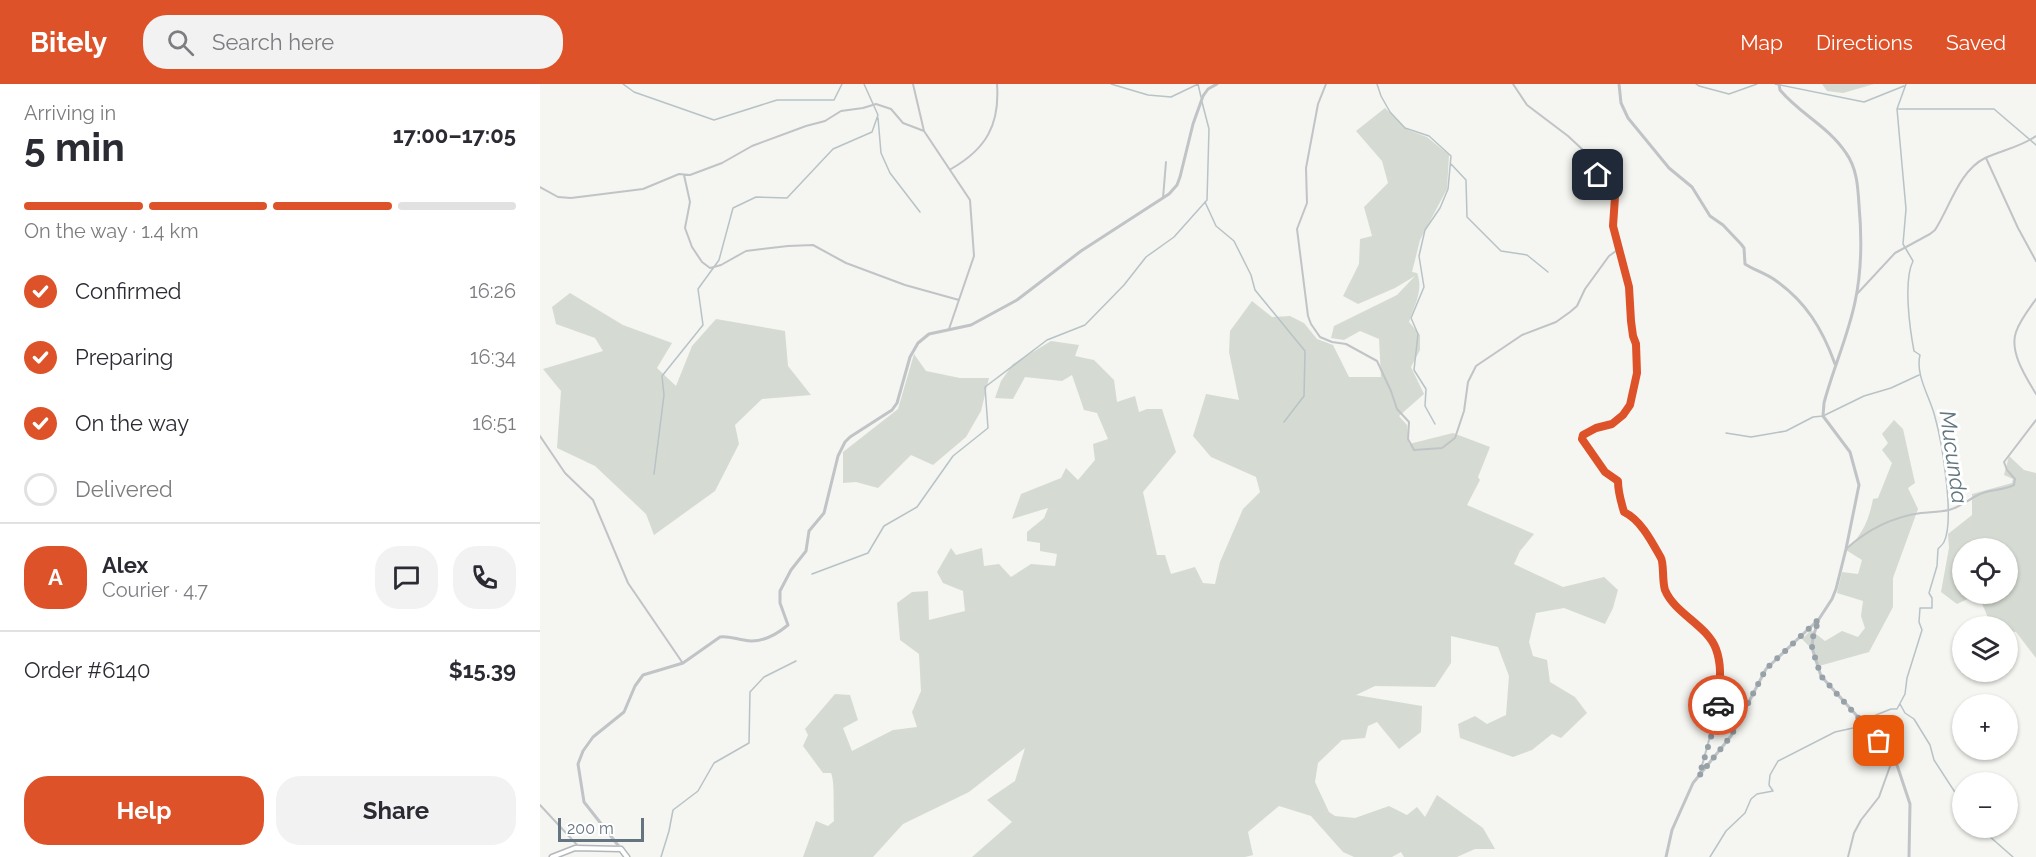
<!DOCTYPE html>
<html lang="en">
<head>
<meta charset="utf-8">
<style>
  body { margin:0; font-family:Raleway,sans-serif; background:#f2f2f3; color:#2b2b33; height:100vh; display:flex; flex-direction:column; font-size:22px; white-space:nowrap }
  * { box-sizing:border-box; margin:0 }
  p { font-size:20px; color:#7c7c81 }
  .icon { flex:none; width:33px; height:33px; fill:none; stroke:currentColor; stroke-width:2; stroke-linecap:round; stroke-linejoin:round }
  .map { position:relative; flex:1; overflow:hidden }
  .details { display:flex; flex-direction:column; background:#fff; width:540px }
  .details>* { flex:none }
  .buttons { position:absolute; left:1412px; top:454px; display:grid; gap:12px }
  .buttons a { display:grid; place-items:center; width:66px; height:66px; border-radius:50%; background:#fff; box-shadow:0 2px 4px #0004; font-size:30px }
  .scale { position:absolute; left:18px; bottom:15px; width:86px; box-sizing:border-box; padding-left:6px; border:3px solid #647481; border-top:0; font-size:16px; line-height:21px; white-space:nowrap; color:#647481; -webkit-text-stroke:4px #fff; paint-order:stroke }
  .pin { position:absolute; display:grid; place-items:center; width:51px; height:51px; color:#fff; margin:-26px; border-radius:12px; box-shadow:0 3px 9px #0006 }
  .courier { position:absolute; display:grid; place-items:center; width:60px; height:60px; margin:-30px; border:4px solid #dd5228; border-radius:50%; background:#fff; color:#222; box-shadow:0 2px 8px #0007 }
  .head em { font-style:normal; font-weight:700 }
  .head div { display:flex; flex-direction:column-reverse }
  .head { display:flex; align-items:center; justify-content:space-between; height:102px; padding:0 24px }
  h1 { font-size:39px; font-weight:700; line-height:45px }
  .bar { display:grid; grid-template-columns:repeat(4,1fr); gap:9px 6px; align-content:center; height:72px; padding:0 24px }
  .bar i { height:8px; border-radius:4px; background:#e1e1e2 }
  .bar .active { background:#dd5228 }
  .bar p { grid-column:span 4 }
  .line { display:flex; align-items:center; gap:15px; padding:0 24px; border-top:2px solid #e1e1e2 }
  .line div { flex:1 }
  .round { display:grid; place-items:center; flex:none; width:63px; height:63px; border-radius:24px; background:#f2f2f3 }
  ol { padding:0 24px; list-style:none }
  li { display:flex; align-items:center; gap:18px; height:66px }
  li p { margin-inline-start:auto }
  li .icon { padding:6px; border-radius:50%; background:#dd5228; color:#fff; stroke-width:4 }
  li:last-child { color:#7c7c81 }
  li i { width:33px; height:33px; border:3px solid #e1e1e2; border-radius:50% }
  .action { display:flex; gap:12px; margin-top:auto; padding:12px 24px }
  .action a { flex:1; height:69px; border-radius:24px; background:#dd5228; color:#fff; font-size:24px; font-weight:700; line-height:69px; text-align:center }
  .action a+a { background:#f2f2f3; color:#2b2b33 }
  header { display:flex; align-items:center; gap:36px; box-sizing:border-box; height:84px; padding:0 30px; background:#dd5228; color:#fff }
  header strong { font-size:28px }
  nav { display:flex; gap:33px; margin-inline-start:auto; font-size:21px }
  .search { width:420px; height:54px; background:#f2f2f3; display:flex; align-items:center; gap:15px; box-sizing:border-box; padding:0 21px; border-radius:24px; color:#7c7c81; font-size:22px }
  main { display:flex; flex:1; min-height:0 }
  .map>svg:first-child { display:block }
  .green { fill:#d5dbd2 }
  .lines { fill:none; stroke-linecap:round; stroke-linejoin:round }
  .stream { stroke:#b7c3c7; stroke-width:1.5 }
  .secondary-casing { stroke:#b2b7bb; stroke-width:7 }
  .minor { stroke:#c0c4c7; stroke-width:2 }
  .tertiary { stroke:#c0c4c7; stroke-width:3 }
  .secondary { stroke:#fff; stroke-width:4 }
  .done { stroke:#97a1a8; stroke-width:6; stroke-dasharray:0 10.8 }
  .route { stroke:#dd5228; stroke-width:8 }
  .labels { text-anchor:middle; stroke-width:6; stroke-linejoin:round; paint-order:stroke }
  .water-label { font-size:22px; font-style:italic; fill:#60767e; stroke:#fff }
</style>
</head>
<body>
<header>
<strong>Bitely</strong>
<div class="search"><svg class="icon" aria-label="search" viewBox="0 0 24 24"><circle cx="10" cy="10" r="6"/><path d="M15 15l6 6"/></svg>Search here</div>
<nav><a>Map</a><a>Directions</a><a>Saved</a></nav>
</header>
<main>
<section class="details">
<div class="head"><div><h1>5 min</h1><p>Arriving in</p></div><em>17:00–17:05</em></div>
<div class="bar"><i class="active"></i><i class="active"></i><i class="active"></i><i></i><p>On the way · 1.4 km</p></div>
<ol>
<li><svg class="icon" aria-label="check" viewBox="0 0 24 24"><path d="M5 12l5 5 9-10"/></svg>Confirmed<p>16:26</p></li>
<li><svg class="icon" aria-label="check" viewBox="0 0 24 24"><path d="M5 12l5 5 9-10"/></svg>Preparing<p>16:34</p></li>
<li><svg class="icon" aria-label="check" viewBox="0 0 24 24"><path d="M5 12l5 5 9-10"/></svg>On the way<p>16:51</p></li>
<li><i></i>Delivered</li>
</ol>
<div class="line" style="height:108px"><b class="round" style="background:#dd5228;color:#fff">A</b><div><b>Alex</b><p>Courier · 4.7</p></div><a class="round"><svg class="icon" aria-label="chat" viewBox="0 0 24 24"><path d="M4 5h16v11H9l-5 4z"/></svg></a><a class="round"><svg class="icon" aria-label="phone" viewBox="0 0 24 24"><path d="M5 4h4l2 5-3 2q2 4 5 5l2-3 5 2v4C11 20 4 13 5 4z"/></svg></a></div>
<div class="line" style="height:78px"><div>Order #6140</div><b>$15.39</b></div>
<div class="action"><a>Help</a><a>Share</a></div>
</section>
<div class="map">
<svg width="1496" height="773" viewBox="0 0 1496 773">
  <rect width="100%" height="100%" fill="#f5f5f1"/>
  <path class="green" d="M1282,0H1334L1303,9L1287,7Z
    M845,24L868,46L887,53L909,71L907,105L880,156L872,188L877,189C884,206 874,222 869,238L880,251V266L871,283L884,310L859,332L867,341L869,360L913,349L950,363L938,393L940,396L927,421L994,450L980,467L974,480L1023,503L1064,493L1078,506L1073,524L1065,540L1024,524L996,529L989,558L993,572L1007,576L1010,598L1035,613L1047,629L1021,654L1012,650L992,666L973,673L920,654L918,640L935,632L947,640L966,631L969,592L958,563L911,552V579L895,603L835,602L816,611L882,622L881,648L859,665L837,638L828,642L825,654L802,656L778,679L775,698L789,728L795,732L815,734L849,722L867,731L877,723L885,733L897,711L943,744L955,765H935L917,773H864L861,768L852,773H814L803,768L771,732L739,722L708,748L713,771L705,773H432L472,738L447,716L475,697L485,664L429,708L363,740L333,773H263L276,737L288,742L294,737C293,725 295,698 291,689H283L263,662L268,651L265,645L295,610L310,611L318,636L303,644L312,667L353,646L377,643L372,628L381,607L379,570L360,556L357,519L372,508L388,507L389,536L425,527L423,507L403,499L397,488L411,464L416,471L442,464L444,482L459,480L471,493L491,480L515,482L517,470L500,467V459L487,457V448L504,434L508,424L472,435L481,410L521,394L526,384L538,396L555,376L553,360L568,355L557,329L544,326L532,291L522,297L485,293L473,315L455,314L461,297L473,280L511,257L539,261L535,272L554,276L574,296L577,318L595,312L599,328L607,325H622L636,368L603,408L617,471H625L631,490L655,483L663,499L675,500L680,478L703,425L720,408L716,393L671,373L653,352L666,310L699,316L689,268L690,247L712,217L732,233L750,232L764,239L777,255L793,261L809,293H841L839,255L820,247L804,256L791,254L794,242L857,211L875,192L855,204L818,220L803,212L819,180L820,155L832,152L824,123L848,99L842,77L816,47Z
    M30,209L83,241L132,259L117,284L136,302L152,262L176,235L245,247L248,282L271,311L222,315L195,341L199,360L175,407L114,451L106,430L55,382L17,364L21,307L3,285L63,267L55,254L16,240L12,223Z
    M374,270L386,287L420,294H449L441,327L426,353L393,381L371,371L338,404L316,398L303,399V368L358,325Z
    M1354,336L1363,345L1375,399L1368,404L1378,425L1353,494V523L1329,568L1279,582L1272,565L1262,555L1271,546L1285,557L1302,547L1318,553L1325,544L1321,532L1323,517L1297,509L1302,488L1318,490L1322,476L1306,466C1322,452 1329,436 1333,415L1338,414L1352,379L1342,366L1348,359L1342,350Z
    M1469,372L1484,386L1496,389V574L1476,548L1467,547V543H1452L1438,510H1467V465H1422V510H1438L1417,520L1401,508L1409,464L1408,450L1432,431V410L1472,399L1473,395L1464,391Z"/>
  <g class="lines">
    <path class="stream" d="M83,0L94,8L174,36L237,16H294L302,0
      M571,0L608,11L631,13L658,0
      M658,0L661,13
      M837,0L841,12L850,28L865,44L889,52L911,72L908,105L900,124L885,146L879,172L884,203L871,234L878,250L874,286L886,305L885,322L895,340
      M1156,0L1159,2L1189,10L1217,0
      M1235,0L1324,18L1364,2
      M1357,25H1454L1496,61
      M338,34L341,69L350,89L380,128
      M911,80L926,96L927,133L961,167L987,171L1008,188
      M665,118L676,142L694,157L711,191L715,206L765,267L764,312L744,338
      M1186,349L1211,353L1246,347L1273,333L1283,332L1324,312L1351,304L1379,291
      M114,390L124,311L122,292L163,241L158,205L179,176L193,124L216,113L247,114L293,65L332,48L338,31L324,0
      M272,490L328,469L344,442L377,423L413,372L448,344L445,303L507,256L545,241L584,201L606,173L634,153L667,116L669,45L662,18
      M1360,620L1365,629L1374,635L1390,661L1394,676L1422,719
      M1440,744L1473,773
      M121,773L129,747L133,726L158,707L174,679L209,659L210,608L224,593L256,577
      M1170,773L1186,747L1205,729L1211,715L1217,710L1233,707L1229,701L1230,691L1238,677L1295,648L1313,644L1336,631L1351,625H1357L1365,610L1367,594L1382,546L1379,538L1380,524H1392V514L1389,509L1397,482L1398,465C1399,464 1403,460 1404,458C1415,436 1402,358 1395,333C1390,313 1375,291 1380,271L1374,267C1370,246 1363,197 1373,177L1363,160L1366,125L1357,25L1366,0"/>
    <g class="secondary-casing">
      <path id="secondary" d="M12,773L35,764L81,765L87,773"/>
    </g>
    <path class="minor" d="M373,0L384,47L430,116L434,172L409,245
      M786,0L778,20L766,84L767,119L757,145L768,232L771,240L780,253L792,258L806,260L837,277L851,307L857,325L869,338L868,355L874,366L902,364L915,354L924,327L928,298L936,282L982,251L1016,238L1030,228L1037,222L1045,205L1069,172L1080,164
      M973,0L987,21L1028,52L1043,66L1048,82L1068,100L1075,113L1073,142L1089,203L1091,237L1096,260L1097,289L1090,321L1083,331L1072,340L1056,344L1047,348L1042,353L1065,388L1078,397C1078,409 1081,417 1084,428L1097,436L1121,473L1126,507L1142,527L1170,555L1176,564L1181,586L1177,627L1160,689
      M1446,74L1478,144L1496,177
      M411,85C446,65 460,41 457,0
      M144,91L150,118L145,144L152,163L162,178L170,184L181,181L206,167L248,162L273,161L306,179L365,201L419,216
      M0,103L18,113L31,114L103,105L139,90L150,91L182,79L212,62L266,42L285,37L301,27L323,24L336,20L351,25L363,39L384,47
      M623,114L626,78
      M1316,211L1355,169L1390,150L1395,146C1410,123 1419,87 1445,74C1463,66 1480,63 1496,52
      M1496,215C1489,225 1480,236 1476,248C1469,268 1486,293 1496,310
      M0,352L25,389L53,416L88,499L142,578
      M1306,465C1327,446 1352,433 1381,429C1390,428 1400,428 1409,426C1420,423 1428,416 1438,411C1449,405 1462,407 1474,401L1475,395L1467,386L1464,378L1496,336
      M0,721L39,763
      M1308,773L1314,749L1321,736L1339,713L1353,674"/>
    <path class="tertiary" d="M1079,0L1081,19L1088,34L1129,84L1152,103L1170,132L1183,141L1201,160L1204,164L1205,180C1214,186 1225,189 1235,196C1266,218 1282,244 1295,280
      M1278,538L1273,553L1272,564L1281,592L1346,664L1356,678L1370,720L1369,773
      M81,765L44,718L38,680L43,667L53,653L84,628L95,602L103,591L143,579L180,553C189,552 196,555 204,556C221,560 236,551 248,541L240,519V507L251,486L266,467L269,447L284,429L298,372L305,358L310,353L352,326L357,319L370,273L378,259L389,250L431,241L477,216L541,167L629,110L637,101L640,93L653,40L663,12L668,5L677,0
      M1126,773L1132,746L1153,699L1191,652L1226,585L1279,535L1292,515L1296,505L1306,465L1319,401L1310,368L1283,332L1284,319C1293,285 1308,252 1315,218C1322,186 1322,154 1319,121C1318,104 1317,84 1306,69C1288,42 1260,30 1240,6L1239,0"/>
    <use href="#secondary" class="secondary"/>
  </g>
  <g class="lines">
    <path class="done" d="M1178,621L1175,640L1159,692L1191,652L1226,585L1279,535L1273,553L1272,564L1281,592L1339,657"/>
    <path class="route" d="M1058,91L1068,100L1075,113L1073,142L1089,203L1091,237L1093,252L1096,260L1097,289L1090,321L1083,331L1072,340L1056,344L1043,351L1042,355L1065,388L1078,397C1078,409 1081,417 1084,428C1101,436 1112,458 1121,474C1124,479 1122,497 1125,506C1135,530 1167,541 1176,565C1183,584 1179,602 1178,621"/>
  </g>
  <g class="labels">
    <g class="water-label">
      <text transform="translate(1414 373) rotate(82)" y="8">Mucunda</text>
    </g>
  </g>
</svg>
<div class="buttons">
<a><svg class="icon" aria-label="locate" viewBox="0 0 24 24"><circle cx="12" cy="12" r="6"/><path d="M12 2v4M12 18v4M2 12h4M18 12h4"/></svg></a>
<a><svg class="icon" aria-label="layers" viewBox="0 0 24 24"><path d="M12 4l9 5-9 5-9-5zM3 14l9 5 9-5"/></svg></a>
<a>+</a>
<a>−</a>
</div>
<div class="scale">200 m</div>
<div class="pin" style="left:1339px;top:657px;background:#ea580c"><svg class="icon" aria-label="bag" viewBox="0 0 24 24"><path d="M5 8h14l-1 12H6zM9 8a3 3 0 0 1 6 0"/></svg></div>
<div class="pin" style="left:1058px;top:91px;background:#1f2937"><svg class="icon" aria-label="home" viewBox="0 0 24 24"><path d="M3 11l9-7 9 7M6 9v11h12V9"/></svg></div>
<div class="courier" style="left:1178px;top:621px"><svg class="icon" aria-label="car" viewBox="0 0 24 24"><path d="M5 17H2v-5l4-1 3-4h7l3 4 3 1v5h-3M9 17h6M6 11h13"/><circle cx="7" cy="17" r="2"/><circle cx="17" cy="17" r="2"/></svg></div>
</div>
</main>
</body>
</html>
